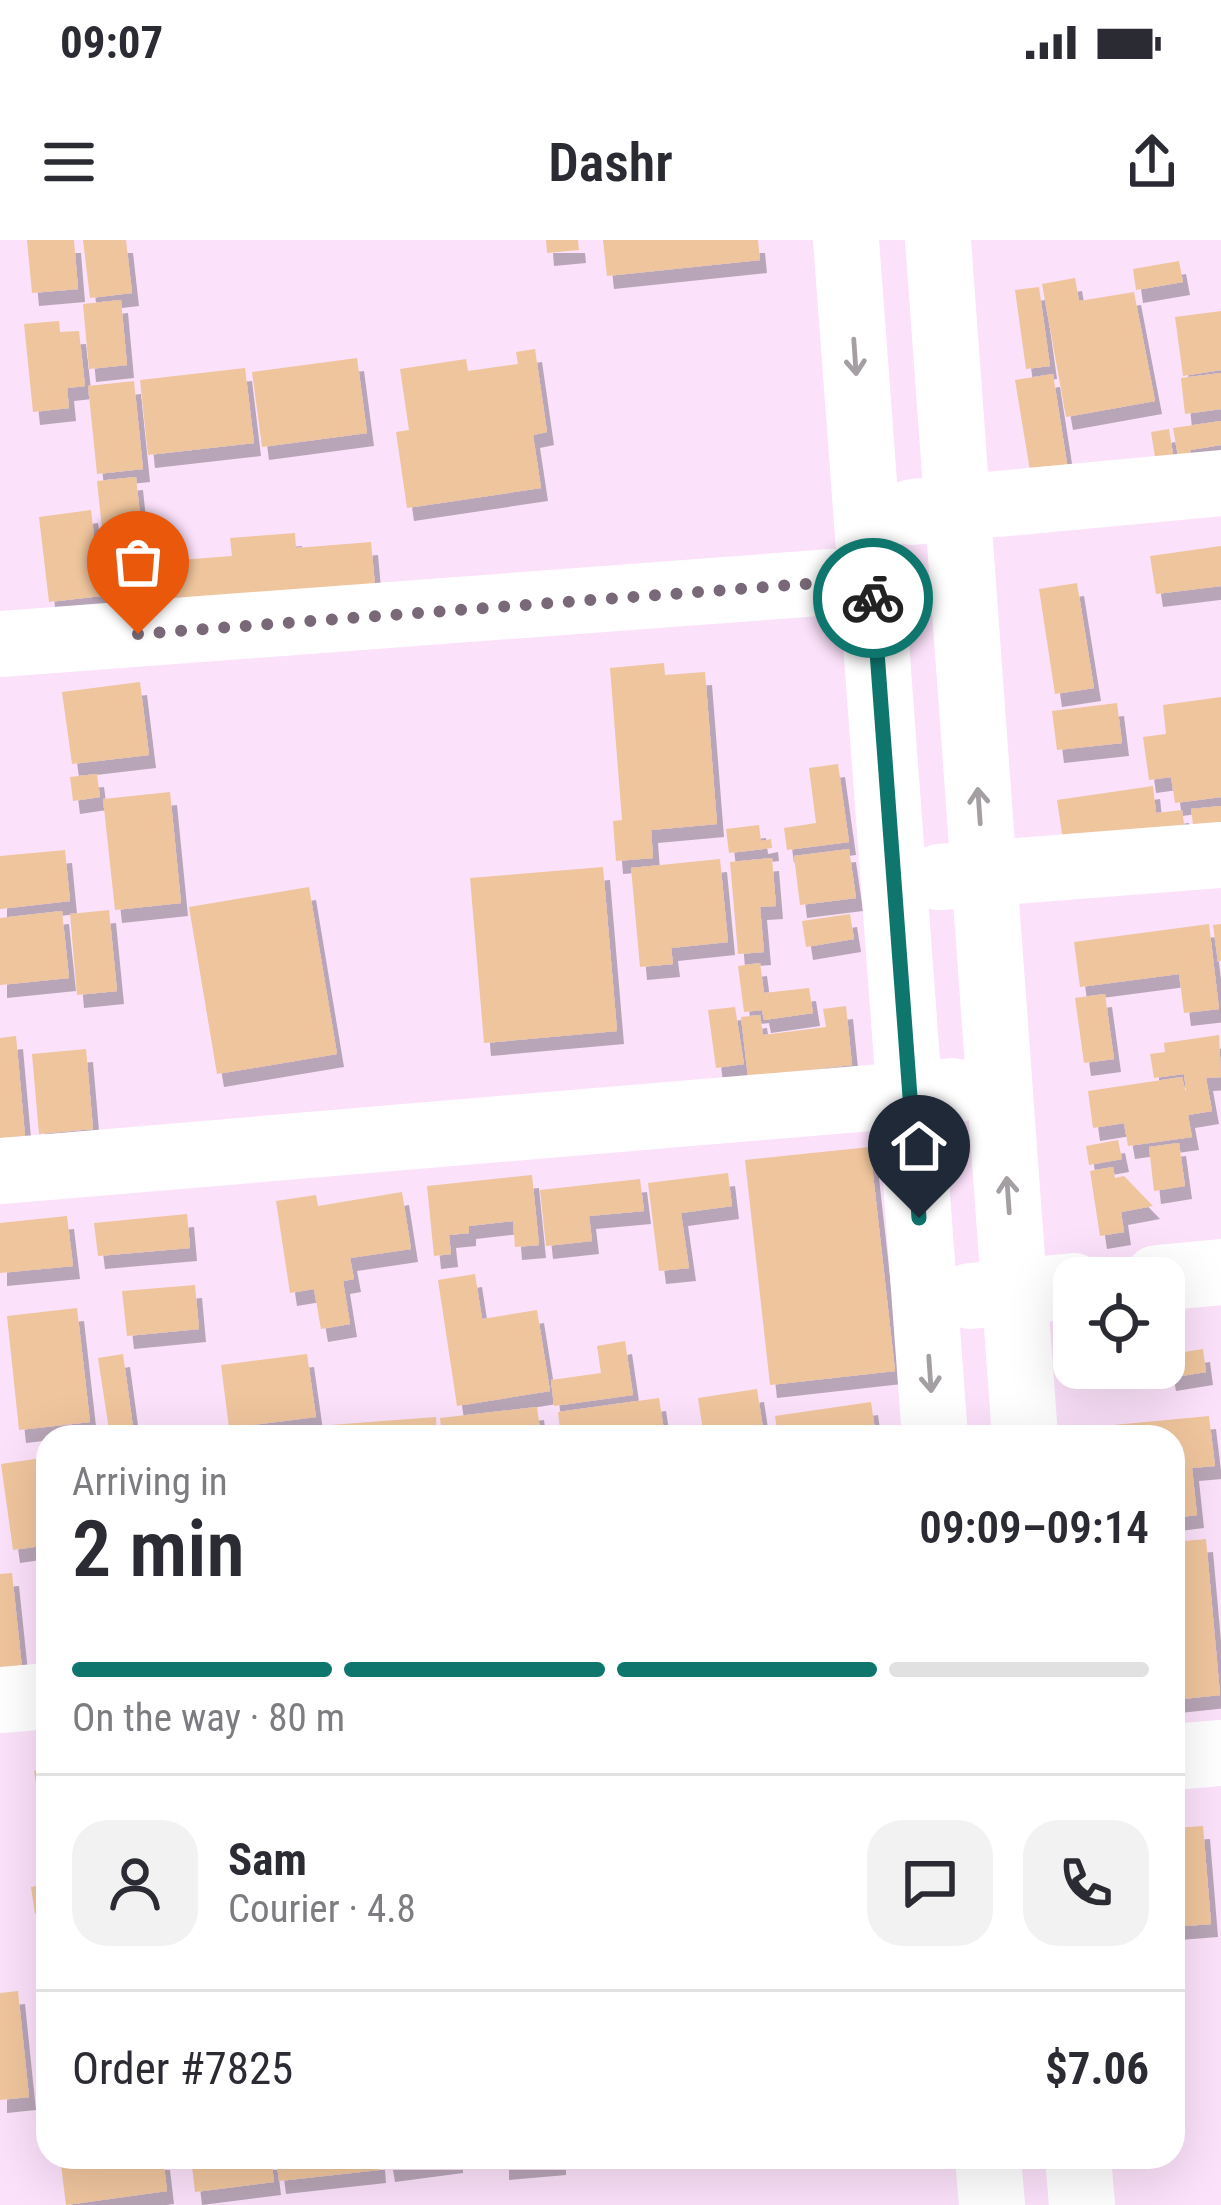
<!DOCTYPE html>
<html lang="en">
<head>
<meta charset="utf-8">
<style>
  body { margin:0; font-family:"Roboto Condensed",sans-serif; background:#f2f2f3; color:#2b2b33; height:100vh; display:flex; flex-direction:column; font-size:45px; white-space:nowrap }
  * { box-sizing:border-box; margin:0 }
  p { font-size:39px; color:#7c7c81 }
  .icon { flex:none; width:66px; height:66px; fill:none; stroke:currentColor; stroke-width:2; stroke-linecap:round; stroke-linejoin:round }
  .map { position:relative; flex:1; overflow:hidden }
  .side { position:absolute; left:36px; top:1185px; width:1149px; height:744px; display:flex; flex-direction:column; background:#fff; border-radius:36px; box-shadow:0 12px 48px #0002 }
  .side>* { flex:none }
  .controls { position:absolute; left:1053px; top:1017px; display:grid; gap:24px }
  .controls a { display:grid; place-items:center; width:132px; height:132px; border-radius:24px; background:#fff; box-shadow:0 12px 48px #0002; font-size:60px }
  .pin { position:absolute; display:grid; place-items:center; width:102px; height:102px; color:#fff; margin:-123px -51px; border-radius:50% 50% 50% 0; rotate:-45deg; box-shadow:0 0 12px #0007 }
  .pin .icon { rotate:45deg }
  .courier { position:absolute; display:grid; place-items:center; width:120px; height:120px; margin:-60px; border:9px solid #0f766e; border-radius:50%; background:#fff; color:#222; box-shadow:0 3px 15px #0007 }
  .headline em { font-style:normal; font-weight:600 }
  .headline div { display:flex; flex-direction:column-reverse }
  .headline { display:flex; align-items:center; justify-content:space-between; height:204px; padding:0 36px }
  h1 { font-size:78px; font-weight:600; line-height:90px }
  .bar { display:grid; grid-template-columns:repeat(4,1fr); gap:18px 12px; align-content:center; height:144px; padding:0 36px }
  .bar i { height:15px; border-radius:9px; background:#e1e1e2 }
  .bar .on { background:#0f766e }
  .bar p { grid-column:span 4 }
  .line { display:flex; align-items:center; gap:30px; padding:0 36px; border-top:3px solid #e1e1e2 }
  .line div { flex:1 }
  .round { display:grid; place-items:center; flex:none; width:126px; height:126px; border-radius:36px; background:#f2f2f3 }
  .status { display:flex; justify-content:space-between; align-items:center; height:84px; padding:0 60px; background:#fff; direction:ltr }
  .status svg { height:33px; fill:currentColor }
  header { display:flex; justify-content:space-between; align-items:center; height:156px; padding:0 36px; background:#fff; font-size:54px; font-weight:600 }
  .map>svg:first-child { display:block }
  .building { fill:#efc59d; filter:url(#shadow) }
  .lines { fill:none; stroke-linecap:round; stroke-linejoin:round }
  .minor { stroke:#fff; stroke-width:66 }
  .oneway { stroke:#a39fa3 }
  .done { stroke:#796978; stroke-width:12; stroke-dasharray:0 21.6 }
  .route { stroke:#0f766e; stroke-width:15 }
</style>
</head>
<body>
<div class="status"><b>09:07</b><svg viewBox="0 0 49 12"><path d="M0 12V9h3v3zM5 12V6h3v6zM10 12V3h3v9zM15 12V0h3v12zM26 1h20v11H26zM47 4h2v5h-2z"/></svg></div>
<header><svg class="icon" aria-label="menu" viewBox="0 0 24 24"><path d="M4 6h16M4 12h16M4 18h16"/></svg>Dashr<svg class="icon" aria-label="share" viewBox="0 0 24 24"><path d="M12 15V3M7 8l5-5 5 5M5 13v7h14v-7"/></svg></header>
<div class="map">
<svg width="1221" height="1965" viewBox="0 0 1221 1965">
  <defs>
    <filter id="shadow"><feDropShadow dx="7" dy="13" stdDeviation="0" flood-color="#0004"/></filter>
  </defs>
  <rect width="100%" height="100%" fill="#fbe1fa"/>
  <path class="building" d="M27,0H74L78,49L32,53Z
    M83,0H126L132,53L90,58Z
    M546,0H578L579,10L547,13Z
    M603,0H758L760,20L607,36Z
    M1179,21L1183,42L1136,50L1133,29Z
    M1075,38L1079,61L1134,52L1155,161L1066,177L1042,44Z
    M1039,47L1050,126L1026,129L1015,50Z
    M121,60L127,125L89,129L83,64Z
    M1221,71V130L1183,136L1175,77Z
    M59,81L60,92L79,91L85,146L67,148L69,168L33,172L24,84Z
    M535,109L547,192L533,195L541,248L407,268L396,192L409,190L400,129L466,119L468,131L518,124L516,112Z
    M357,118L367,193L262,207L252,132Z
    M245,128L254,203L148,215L140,140Z
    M1221,133V169L1185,174L1181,138Z
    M1053,134L1071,249L1034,255L1015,140Z
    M134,141L143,229L97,234L88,146Z
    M1221,181V205L1190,210L1192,220L1179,222L1173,188Z
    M1169,189L1176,233L1158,236L1151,192Z
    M136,237L148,351L109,355L97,241Z
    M91,270L101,356L49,362L39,277Z
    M295,293L296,308L371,302L375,346L156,363L152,322L232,316L230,298Z
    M1221,306V346L1156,354L1150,316Z
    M1077,343L1094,448L1055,454L1039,349Z
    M664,423L665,435L705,432L717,584L651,590L653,618L616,621L613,581L622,580L610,428Z
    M140,442L149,515L72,524L62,452Z
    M1221,457V557L1175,563L1171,537L1149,540L1143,497L1166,494L1163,465Z
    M1117,463L1122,503L1057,510L1052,471Z
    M838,524L849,602L787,610L784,588L816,583L809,528Z
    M97,534L100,557L73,561L70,537Z
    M1153,546L1156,573L1182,570L1186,597L1065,614L1057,560Z
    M170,552L181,663L115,670L103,559Z
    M1221,566V596L1195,599L1191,569Z
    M759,585L761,601L771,599L772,608L729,613L726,589Z
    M849,609L856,658L800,665L794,616Z
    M65,610L70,661L0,669V616Z
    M772,618L776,666L760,667L764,712L738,714L730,622Z
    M720,619L728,702L671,708L673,724L640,727L631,628Z
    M603,627L617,791L484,803L470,638Z
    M309,647L337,814L217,834L189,667Z
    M109,670L117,751L77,755L70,674Z
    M62,671L69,738L0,745V678Z
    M850,674L854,699L806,707L802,681Z
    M1209,684L1219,769L1184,773L1179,734L1080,747L1074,702Z
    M1221,684V721L1218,722L1213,685Z
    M760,723L764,753L809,748L813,773L764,780L762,770L744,772L738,726Z
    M1105,754L1114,819L1084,823L1075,758Z
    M846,766L852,825L748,837L741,777L760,775L763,795L826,787L823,769Z
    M735,767L744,824L716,828L708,770Z
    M1219,795L1221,837L1206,838L1212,871L1188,875L1192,897L1128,906L1124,883L1093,888L1088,851L1182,837L1187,857L1184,834L1154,838L1150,814L1165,812L1164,803Z
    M16,796L25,896L0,898V798Z
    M86,809L93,889L39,894L32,814Z
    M1118,900L1122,919L1089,925L1086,906Z
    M1179,903L1185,946L1154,951L1149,907Z
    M870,907L895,1131L770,1145L745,920Z
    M1113,927L1115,938L1124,936L1153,966L1121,972L1124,992L1100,996L1090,931Z
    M728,933L732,966L681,973L689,1028L659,1031L648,943Z
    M532,935L539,1005L515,1007L513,981L469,986V993L449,995L451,1014L434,1016L427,946Z
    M640,939L644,971L589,976L592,1001L546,1006L540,950Z
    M402,952L411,1009L350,1018L354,1039L343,1041L350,1084L321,1089L314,1049L290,1053L276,961L316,955L318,966Z
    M187,974L190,1008L98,1016L94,983Z
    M67,976L73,1026L0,1033V983Z
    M475,1034L482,1079L537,1070L550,1151L457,1166L438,1040Z
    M195,1045L199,1089L127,1096L122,1051Z
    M77,1068L90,1182L19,1190L7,1076Z
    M625,1101L633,1155L554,1166L551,1140L601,1133L597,1106Z
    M1203,1109L1206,1132L1169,1138L1165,1115Z
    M123,1114L133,1187L109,1190L98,1118Z
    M307,1114L316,1177L229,1188L221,1125Z
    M757,1149L763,1188L704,1197L698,1158Z
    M659,1158L665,1197H561L558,1172Z
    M871,1162L876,1197H778L775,1176Z
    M537,1167L541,1197H442L440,1178Z
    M1209,1176L1215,1226L1192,1228L1197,1275L1173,1278V1197H1104L1103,1186Z
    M436,1177L437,1197H331L330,1185Z
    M284,1190L285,1197H254L253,1194Z
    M48,1217V1305L13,1310L1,1224Z
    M1206,1299L1220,1455L1173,1460V1302Z
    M12,1333L22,1428L0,1430V1334Z
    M48,1528V1590L43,1591L34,1531Z
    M1203,1586L1211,1684L1173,1687V1588Z
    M48,1603V1672L35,1674L31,1647L45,1644L39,1605Z
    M18,1751L29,1857L0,1860V1753Z
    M60,1917H163L167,1951L66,1965Z
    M191,1917H271L274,1942L195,1952Z
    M276,1917H378L379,1930L279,1941Z
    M386,1917H456V1920L388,1929Z
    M502,1917H559V1922L502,1927Z"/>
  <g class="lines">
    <path class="minor" d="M846,0L935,1197
      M938,0L1025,1197
      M912,272L1221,243
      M0,404L872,339
      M939,637L1221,615
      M0,931L953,851
      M1157,1038L1221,1032
      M970,1056L1074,1046
      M0,1460L48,1456
      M1173,1517L1221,1513
      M988,1917L992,1965
      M1078,1917L1082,1965"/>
  </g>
  <defs><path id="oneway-shaft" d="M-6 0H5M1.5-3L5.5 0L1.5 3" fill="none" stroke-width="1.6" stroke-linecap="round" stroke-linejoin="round" transform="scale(3)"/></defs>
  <g class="oneway">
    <use href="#oneway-shaft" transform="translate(855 117) rotate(86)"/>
    <use href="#oneway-shaft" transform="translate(979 566) rotate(-94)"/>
    <use href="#oneway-shaft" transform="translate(1008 955) rotate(-94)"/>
    <use href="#oneway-shaft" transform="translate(930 1134) rotate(86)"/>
  </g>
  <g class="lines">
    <path class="done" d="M138,394L872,339L873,358"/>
    <path class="route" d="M873,358L919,978"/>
  </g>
</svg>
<div class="controls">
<a><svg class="icon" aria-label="locate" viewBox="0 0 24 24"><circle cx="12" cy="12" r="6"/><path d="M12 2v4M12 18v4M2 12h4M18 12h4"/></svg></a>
</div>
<div class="pin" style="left:138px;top:394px;background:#ea580c"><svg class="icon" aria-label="bag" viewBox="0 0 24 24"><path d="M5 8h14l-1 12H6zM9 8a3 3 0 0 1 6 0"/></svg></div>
<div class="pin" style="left:919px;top:978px;background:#1f2937"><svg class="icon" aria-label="home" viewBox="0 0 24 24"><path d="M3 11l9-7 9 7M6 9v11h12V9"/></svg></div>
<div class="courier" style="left:873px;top:358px"><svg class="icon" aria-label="bike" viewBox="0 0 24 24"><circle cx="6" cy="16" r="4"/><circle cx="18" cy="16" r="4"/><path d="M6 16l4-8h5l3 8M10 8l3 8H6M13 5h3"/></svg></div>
<section class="side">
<div class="headline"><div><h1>2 min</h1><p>Arriving in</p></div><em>09:09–09:14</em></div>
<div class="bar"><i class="on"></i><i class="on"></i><i class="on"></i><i></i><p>On the way · 80 m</p></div>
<div class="line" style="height:216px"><a class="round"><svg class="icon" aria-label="person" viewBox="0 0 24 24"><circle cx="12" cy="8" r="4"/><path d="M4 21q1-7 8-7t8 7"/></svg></a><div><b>Sam</b><p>Courier · 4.8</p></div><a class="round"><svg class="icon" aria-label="chat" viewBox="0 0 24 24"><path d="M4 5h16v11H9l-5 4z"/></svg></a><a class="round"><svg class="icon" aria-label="phone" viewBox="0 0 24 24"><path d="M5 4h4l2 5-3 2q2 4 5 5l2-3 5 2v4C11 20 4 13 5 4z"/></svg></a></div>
<div class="line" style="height:156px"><div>Order #7825</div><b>$7.06</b></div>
</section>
</div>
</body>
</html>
